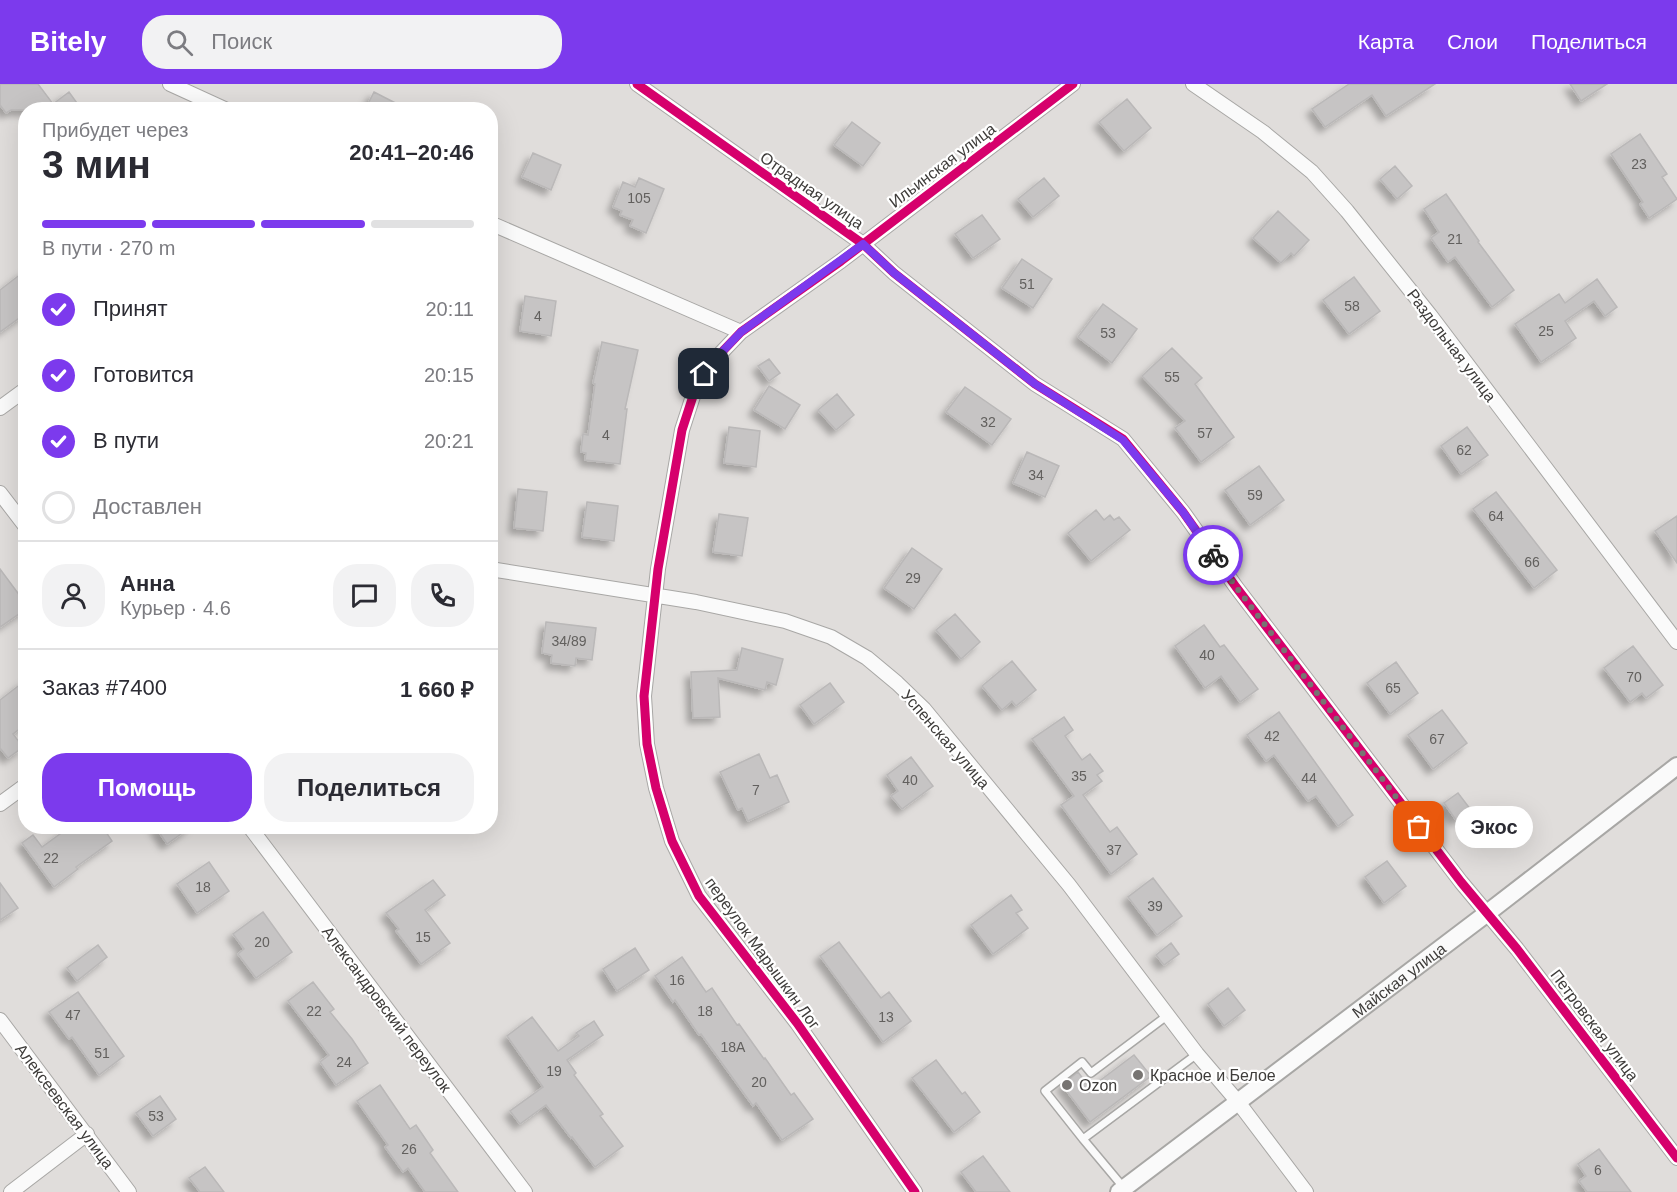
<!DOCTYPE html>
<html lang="ru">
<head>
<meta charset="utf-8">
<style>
  body { margin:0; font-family:Arial,sans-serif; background:#f2f2f3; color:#2b2b33; height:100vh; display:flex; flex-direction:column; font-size:22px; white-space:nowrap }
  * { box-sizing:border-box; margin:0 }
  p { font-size:20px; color:#7c7c81 }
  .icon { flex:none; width:33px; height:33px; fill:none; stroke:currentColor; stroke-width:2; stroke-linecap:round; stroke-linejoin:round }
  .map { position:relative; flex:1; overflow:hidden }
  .panel { position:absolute; left:18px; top:18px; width:480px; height:732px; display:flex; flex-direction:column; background:#fff; border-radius:24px; box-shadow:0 6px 24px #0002 }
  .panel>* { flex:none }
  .pin { position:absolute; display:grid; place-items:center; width:51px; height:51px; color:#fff; margin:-26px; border-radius:12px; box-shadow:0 3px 9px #0006 }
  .courier { position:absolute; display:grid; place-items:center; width:60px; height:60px; margin:-30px; border:4px solid #7c3aed; border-radius:50%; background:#fff; color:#222; box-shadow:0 2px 8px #0007 }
  .bubble { position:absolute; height:42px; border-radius:21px; background:#fff; box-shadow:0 6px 24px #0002; font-size:20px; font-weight:700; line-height:42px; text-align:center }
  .head em { font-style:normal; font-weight:700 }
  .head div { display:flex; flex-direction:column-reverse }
  .head { display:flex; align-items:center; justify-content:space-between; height:102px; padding:0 24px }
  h1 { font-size:39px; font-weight:700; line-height:45px }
  .bar { display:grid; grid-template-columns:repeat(4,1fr); gap:9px 6px; align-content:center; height:72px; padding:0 24px }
  .bar i { height:8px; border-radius:4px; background:#e1e1e2 }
  .bar .active { background:#7c3aed }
  .bar p { grid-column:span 4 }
  .line { display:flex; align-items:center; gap:15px; padding:0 24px; border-top:2px solid #e1e1e2 }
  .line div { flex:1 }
  .round { display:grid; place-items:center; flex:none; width:63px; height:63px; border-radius:24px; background:#f2f2f3 }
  ol { padding:0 24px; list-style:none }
  li { display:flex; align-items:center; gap:18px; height:66px }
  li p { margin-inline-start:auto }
  li .icon { padding:6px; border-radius:50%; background:#7c3aed; color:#fff; stroke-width:4 }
  li:last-child { color:#7c7c81 }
  li i { width:33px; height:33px; border:3px solid #e1e1e2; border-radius:50% }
  .cta { display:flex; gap:12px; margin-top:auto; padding:12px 24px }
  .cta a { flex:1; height:69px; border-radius:24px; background:#7c3aed; color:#fff; font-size:24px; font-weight:700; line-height:69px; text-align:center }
  .cta a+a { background:#f2f2f3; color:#2b2b33 }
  header { display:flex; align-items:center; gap:36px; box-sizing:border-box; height:84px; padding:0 30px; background:#7c3aed; color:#fff }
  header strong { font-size:28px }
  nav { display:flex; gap:33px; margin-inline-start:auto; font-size:21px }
  .search { width:420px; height:54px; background:#f2f2f3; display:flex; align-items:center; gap:15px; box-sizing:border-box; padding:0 21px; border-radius:24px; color:#7c7c81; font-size:22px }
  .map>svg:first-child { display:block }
  .building { fill:#c6c4c4; stroke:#bab8b8; stroke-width:1.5; filter:url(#shadow) }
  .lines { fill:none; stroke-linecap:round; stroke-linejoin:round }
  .service-casing { stroke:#a8a7a5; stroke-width:10 }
  .minor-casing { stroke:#a8a7a5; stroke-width:16 }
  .tertiary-casing { stroke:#a8a7a5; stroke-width:20 }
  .service { stroke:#fafafa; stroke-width:7 }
  .minor { stroke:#fafafa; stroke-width:14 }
  .tertiary { stroke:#fafafa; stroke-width:16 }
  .cycleway-casing { stroke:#fff; stroke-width:13 }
  .cycleway { stroke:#d6006c; stroke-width:9 }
  .done { stroke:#777472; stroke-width:6; stroke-dasharray:0 10.8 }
  .route { stroke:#7c3aed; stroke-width:8 }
  .poi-dot { fill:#777472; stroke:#fff; stroke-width:2 }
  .labels { text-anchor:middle; stroke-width:4.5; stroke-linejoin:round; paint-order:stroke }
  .number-label { font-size:14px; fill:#62605e }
  .street-label { font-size:16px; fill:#3e3c3a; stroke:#fff }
  .poi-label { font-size:16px; fill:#3e3c3a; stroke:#fff; text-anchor:start }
</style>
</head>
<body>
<header>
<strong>Bitely</strong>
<div class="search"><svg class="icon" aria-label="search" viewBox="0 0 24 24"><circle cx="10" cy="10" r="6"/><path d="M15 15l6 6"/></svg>Поиск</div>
<nav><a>Карта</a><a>Слои</a><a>Поделиться</a></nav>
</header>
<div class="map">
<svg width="1677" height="1108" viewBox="0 0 1677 1108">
  <defs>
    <filter id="shadow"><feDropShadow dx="-5.5" dy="5.5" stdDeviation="3" flood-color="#0004"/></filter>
  </defs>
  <rect width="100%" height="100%" fill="#e0dddb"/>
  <path class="building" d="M0,0H38L53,20L69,8L82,26H11L6,29L0,21Z
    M1349,0H1435L1386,32L1372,11L1325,43L1312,25Z
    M1570,0H1607L1581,17Z
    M374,8L409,26H380L368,20Z
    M1127,15L1151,44L1124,67L1099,38Z
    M852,38L880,59L863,82L834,61Z
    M1640,50L1667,90L1662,93L1677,115L1649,134L1640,120L1643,118L1611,70Z
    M533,69L561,81L551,106L522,93Z
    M1395,82L1412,102L1397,115L1380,95Z
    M639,94L664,105L646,149L630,142L633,136L620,131L622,127L613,123L623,98L635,103Z
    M1044,94L1059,112L1033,133L1018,115Z
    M1446,110L1479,157L1478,158L1514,206L1492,223L1455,173L1448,178L1431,154L1439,148L1424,125Z
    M1278,127L1309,156L1294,172L1291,169L1281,179L1253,154Z
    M982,131L1000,155L973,174L955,150Z
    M1022,175L1052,195L1033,224L1002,204Z
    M26,186V229L0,248V206Z
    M1354,193L1380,227L1349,250L1323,216Z
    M1597,195L1617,223L1605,232L1594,217L1565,237L1576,254L1541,278L1515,240L1559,210L1565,219Z
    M525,212L556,217L551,252L520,247Z
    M1103,220L1137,245L1112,279L1078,253Z
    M602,258L638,266L625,325H627L620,380L585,376L586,369L581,368L583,350L588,351L595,300L593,299Z
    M1172,264L1202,294L1195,300L1234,353L1201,378L1175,344L1185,337L1142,292Z
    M769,275L780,289L769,297L758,282Z
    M769,302L800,321L785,345L754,326Z
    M965,303L1011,335L992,361L946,328Z
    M837,310L854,331L836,346L818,326Z
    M729,343L760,347L756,383L724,379Z
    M1467,343L1488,371L1461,390L1441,362Z
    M1027,368L1059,382L1045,413L1013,399Z
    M1259,382L1284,416L1250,441L1225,406Z
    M518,405L547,408L543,447L514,444Z
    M1496,408L1557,486L1534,504L1473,425Z
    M587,418L618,422L614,457L582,453Z
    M1096,426L1104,436L1110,431L1114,436L1119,433L1130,446L1091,477L1068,449Z
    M719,430L748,434L742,472L713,468Z
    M1677,432V479L1655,447Z
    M912,464L942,485L914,525L884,504Z
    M0,485L26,520V525L0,543Z
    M955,530L980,558L961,575L936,546Z
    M546,538L596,544L592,576L576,574L575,582L551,579L552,571L542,569Z
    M1204,541L1220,563L1224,561L1258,605L1240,618L1221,592L1205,604L1175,562Z
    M1633,562L1663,601L1646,614L1642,609L1630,618L1604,584Z
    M742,564L783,575L776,601L767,598L765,606L718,594L720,633L693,634L691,588L737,586Z
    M1012,577L1036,606L1016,622L1012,617L1002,626L982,602Z
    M1396,578L1418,609L1390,630L1367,599Z
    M26,596V640L13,650L23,663L8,674L0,664V616Z
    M830,599L844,618L814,640L800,621Z
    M1442,626L1467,659L1433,685L1408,651Z
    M1279,628L1353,731L1338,742L1316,712L1308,717L1274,671L1266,677L1247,651Z
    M1064,633L1073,646L1065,652L1082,676L1090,670L1103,687L1097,691L1102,697L1083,711L1110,748L1117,743L1137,770L1111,790L1061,721L1074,712L1032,655Z
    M759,670L770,694L777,691L789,718L748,737L742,724L738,726L720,688Z
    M911,673L933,702L902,725L891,712L898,707L887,691Z
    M1458,709L1471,726L1456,736L1444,719Z
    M71,742H102L112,757L76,783L78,785L54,803L22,759L33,751L42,763Z
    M155,742H192L167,760Z
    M1387,777L1406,802L1384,819L1365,793Z
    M209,778L229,807L197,829L177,800Z
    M1153,794L1182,832L1157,851L1128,813Z
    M433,796L445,811L425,826L450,859L421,880L396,847L399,845L386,829Z
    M0,799L18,824L0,836Z
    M1011,811L1022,826L1016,829L1028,844L993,870L971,841Z
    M263,828L292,868L256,894L238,870L244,865L233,850Z
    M839,858L881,914L889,908L911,937L883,958L820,872Z
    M1171,859L1179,870L1164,881L1156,871Z
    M98,861L107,873L77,897L67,884Z
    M635,864L649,886L617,907L603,885Z
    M682,873L706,908L712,904L737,941L739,940L764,975L765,974L791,1011L794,1009L813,1035L782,1056L756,1019L753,1022L701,950L699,951L675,916L673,918L655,892Z
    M313,898L334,925L330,928L352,955L368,979L336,1001L320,978L329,971L288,917Z
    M1228,904L1245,926L1224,942L1208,920Z
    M78,908L124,972L99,991L72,953L69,955L49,928Z
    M532,933L558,967L579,952L576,949L594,937L603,951L567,976L576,989L574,991L603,1030L600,1032L623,1062L595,1083L572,1053L571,1054L546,1021L520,1040L510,1027L543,1003L507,952Z
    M1134,971L1151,992L1090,1038L1062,1001L1078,988L1090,1004Z
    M936,976L962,1010L965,1008L980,1028L954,1048L912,994Z
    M380,1001L410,1045L416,1041L433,1066L430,1069L458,1108H425L408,1084L403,1088L385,1063L388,1061L357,1017Z
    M160,1012L176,1035L153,1052L136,1029Z
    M1599,1065L1631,1108H1587L1579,1097L1586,1092L1578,1080Z
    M983,1072L1010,1108H976L961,1088Z
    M205,1083L224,1108H200L189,1094Z"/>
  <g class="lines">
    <g class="service-casing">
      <path id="service" d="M1083,1055L1045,1007L1082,978L1091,989L1168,931
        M1124,1104L1083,1055L1197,970"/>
    </g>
    <g class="minor-casing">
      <path id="minor" d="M170,0L227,26
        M637,0L863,160L894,189L1035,300L1123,355L1183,428L1236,503L1461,798L1517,865L1677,1074
        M1193,0L1263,48L1312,88L1347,127L1430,231L1677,558
        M490,139L741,248
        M0,324L26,305
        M0,409L26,443
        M490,485L696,518L785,537L831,553L867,574L897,599L924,625L1069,801L1197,970L1238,1018L1306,1108
        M0,720L26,701
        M249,742L525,1108
        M0,936L129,1108
        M11,1108L87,1050
        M915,1108L797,939L699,812L672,757L656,704L647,660L644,612L658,485L682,346L694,309L704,290L719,271L741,248L841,177L1073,0"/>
    </g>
    <g class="tertiary-casing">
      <g id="tertiary">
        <path id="s1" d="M1119,1108L1486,830L1677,682"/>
      </g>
    </g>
    <use href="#service" class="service"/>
    <use href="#minor" class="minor"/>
    <use href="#tertiary" class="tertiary"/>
    <g class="cycleway-casing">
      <path id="cycleway" d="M637,0L863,160L894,189L1035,300L1123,355L1183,428L1236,503L1461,798L1517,865L1677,1074
        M915,1108L797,939L699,812L672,757L656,704L647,660L644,612L658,485L682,346L694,309L704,290L719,271L741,248L841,177L1073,0"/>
    </g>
    <use href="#cycleway" class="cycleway"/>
  </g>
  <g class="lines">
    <path class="done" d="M1213,471L1236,503L1419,743"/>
    <path class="route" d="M704,290L719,271L741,248L863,160L894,189L1035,300L1123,356L1183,428L1213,471"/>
  </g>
  <g class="poi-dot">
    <circle cx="1138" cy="991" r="6"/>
    <circle cx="1067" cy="1001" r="6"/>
  </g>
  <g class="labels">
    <g class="number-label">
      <text x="1639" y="85">23</text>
      <text x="639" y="119">105</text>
      <text x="1455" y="160">21</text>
      <text x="1027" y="205">51</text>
      <text x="1352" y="227">58</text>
      <text x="538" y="237">4</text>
      <text x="1546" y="252">25</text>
      <text x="1108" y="254">53</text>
      <text x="1172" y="298">55</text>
      <text x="988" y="343">32</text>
      <text x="1205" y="354">57</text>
      <text x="606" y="356">4</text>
      <text x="1464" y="371">62</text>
      <text x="1036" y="396">34</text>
      <text x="1255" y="416">59</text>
      <text x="1496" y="437">64</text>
      <text x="1532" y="483">66</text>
      <text x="913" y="499">29</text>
      <text x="569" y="562">34/89</text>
      <text x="1207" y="576">40</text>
      <text x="1634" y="598">70</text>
      <text x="1393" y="609">65</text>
      <text x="1272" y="657">42</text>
      <text x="1437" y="660">67</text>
      <text x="1079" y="697">35</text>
      <text x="1309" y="699">44</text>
      <text x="910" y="701">40</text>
      <text x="756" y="711">7</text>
      <text x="1114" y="771">37</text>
      <text x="51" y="779">22</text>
      <text x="203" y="808">18</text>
      <text x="1155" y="827">39</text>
      <text x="423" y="858">15</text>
      <text x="262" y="863">20</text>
      <text x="677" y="901">16</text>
      <text x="314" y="932">22</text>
      <text x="705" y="932">18</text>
      <text x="73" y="936">47</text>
      <text x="886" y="938">13</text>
      <text x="733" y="968">18А</text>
      <text x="102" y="974">51</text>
      <text x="344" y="983">24</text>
      <text x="554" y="992">19</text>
      <text x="759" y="1003">20</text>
      <text x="156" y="1037">53</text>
      <text x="409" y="1070">26</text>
      <text x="1598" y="1091">6</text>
    </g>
    <g class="street-label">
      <text transform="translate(942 81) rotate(-37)" y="6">Ильинская улица</text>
      <text transform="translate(812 106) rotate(35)" y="6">Отрадная улица</text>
      <text transform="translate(1452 261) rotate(53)" y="6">Раздольная улица</text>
      <text transform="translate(946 655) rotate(49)" y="6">Успенская улица</text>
      <text transform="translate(763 869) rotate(54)" y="6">переулок Марышкин Лог</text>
      <text dy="6" stroke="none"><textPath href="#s1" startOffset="351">Майская улица</textPath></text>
      <text transform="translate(387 925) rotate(53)" y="6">Александровский переулок</text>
      <text transform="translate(1595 941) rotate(53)" y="6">Петровская улица</text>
      <text transform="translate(65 1022) rotate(53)" y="6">Алексеевская улица</text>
    </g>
    <g class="poi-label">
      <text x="1150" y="997">Красное и Белое</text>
      <text x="1079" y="1007">Ozon</text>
    </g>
  </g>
</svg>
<div class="pin" style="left:1419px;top:743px;background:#ea580c"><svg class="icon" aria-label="bag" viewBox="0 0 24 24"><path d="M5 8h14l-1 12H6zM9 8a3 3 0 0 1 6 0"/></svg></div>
<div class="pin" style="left:704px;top:290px;background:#1f2937"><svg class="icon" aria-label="home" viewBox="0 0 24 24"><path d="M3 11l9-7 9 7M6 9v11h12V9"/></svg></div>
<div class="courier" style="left:1213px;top:471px"><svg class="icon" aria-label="bike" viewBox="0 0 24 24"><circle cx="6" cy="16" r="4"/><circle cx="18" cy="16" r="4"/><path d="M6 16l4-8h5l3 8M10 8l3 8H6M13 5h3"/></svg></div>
<div class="bubble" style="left:1455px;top:722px;width:78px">Экос</div>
<section class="panel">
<div class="head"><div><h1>3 мин</h1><p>Прибудет через</p></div><em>20:41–20:46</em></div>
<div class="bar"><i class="active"></i><i class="active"></i><i class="active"></i><i></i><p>В пути · 270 m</p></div>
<ol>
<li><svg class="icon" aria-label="check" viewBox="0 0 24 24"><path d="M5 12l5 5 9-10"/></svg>Принят<p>20:11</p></li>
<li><svg class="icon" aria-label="check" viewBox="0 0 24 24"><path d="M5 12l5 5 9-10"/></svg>Готовится<p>20:15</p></li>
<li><svg class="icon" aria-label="check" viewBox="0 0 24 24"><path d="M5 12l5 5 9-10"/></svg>В пути<p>20:21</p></li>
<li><i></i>Доставлен</li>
</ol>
<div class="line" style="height:108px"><a class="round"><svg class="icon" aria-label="person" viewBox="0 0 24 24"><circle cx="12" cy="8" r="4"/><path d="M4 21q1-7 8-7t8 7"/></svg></a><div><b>Анна</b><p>Курьер · 4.6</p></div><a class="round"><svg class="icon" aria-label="chat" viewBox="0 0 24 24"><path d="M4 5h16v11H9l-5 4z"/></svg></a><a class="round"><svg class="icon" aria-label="phone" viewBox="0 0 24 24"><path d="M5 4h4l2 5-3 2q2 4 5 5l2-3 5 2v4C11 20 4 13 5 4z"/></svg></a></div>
<div class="line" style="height:78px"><div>Заказ #7400</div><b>1 660 ₽</b></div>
<div class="cta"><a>Помощь</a><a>Поделиться</a></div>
</section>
</div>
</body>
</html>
